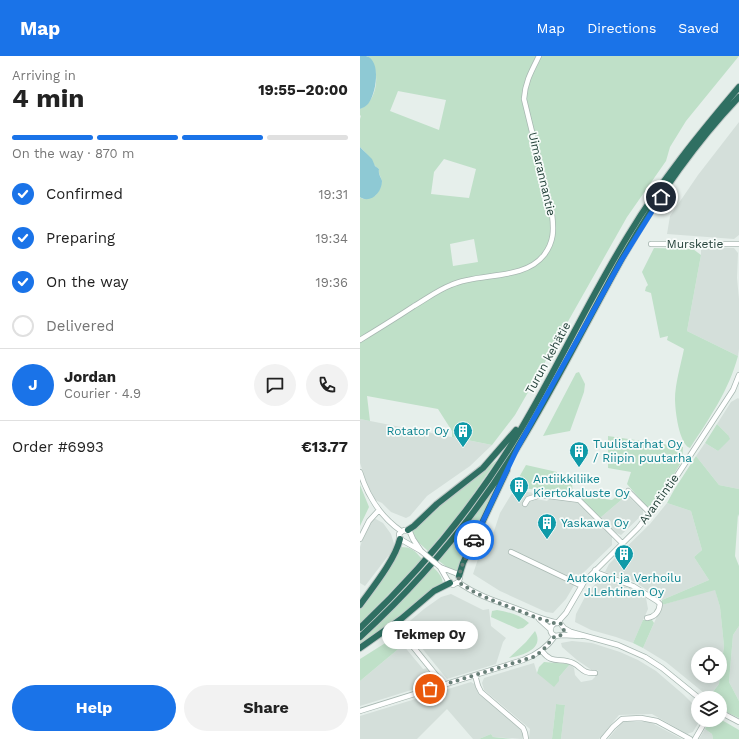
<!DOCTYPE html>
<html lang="en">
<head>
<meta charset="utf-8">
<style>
  body { margin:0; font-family:"Work Sans",sans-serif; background:#f2f2f2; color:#222; height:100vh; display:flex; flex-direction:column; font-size:15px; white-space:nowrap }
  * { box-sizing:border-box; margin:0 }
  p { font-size:13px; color:#767676 }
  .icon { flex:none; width:22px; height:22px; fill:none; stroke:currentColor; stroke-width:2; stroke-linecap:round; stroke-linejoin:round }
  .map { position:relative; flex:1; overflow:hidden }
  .sheet { display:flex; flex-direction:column; background:#fff; width:360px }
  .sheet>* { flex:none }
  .buttons { position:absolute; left:331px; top:591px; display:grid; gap:8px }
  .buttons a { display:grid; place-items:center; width:36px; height:36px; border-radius:50%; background:#fff; box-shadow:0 2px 10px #0003; font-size:20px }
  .pin { position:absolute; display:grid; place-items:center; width:34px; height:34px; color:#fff; margin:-17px; border:2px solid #fff; border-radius:50%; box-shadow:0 1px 4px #0007 }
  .courier { position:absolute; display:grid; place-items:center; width:40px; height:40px; margin:-20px; border:3px solid #1a73e8; border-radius:50%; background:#fff; color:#222; box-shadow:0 1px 5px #0007 }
  .bubble { position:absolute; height:28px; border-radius:14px; background:#fff; box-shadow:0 2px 10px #0003; font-size:13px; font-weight:700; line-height:28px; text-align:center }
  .headline em { font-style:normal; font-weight:700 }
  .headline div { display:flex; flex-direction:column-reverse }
  .headline { display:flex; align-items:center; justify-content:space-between; height:68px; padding:0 12px }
  h1 { font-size:26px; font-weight:700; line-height:30px }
  .bar { display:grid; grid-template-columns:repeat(4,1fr); gap:6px 4px; align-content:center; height:48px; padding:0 12px }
  .bar i { height:5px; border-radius:3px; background:#e0e0e0 }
  .bar .active { background:#1a73e8 }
  .bar p { grid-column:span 4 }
  .line { display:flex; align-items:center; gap:10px; padding:0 12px; border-top:1px solid #e0e0e0 }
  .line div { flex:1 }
  .round { display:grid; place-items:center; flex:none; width:42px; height:42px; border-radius:21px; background:#f2f2f2 }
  ol { padding:0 12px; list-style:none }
  li { display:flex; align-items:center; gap:12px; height:44px }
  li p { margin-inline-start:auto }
  li .icon { padding:4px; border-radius:50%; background:#1a73e8; color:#fff; stroke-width:4 }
  li:last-child { color:#767676 }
  li i { width:22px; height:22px; border:2px solid #e0e0e0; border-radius:50% }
  .button { display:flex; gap:8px; margin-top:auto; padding:8px 12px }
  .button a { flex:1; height:46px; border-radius:24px; background:#1a73e8; color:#fff; font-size:16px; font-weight:700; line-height:46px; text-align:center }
  .button a+a { background:#f2f2f2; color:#222 }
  header { display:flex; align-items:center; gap:24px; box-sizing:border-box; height:56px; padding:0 20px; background:#1a73e8; color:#fff }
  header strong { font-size:19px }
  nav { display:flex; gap:22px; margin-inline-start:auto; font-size:14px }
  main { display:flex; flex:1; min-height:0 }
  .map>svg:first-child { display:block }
  .built { fill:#d4dfda; fill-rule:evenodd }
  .green { fill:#bfe0c8; fill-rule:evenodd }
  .water { fill:#8ec9d4 }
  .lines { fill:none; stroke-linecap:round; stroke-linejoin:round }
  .minor-casing { stroke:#a8b8b2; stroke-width:6 }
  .highway-casing { stroke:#c2cac8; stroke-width:8 }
  .minor { stroke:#fff; stroke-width:4.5 }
  .highway { stroke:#2f6f62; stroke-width:6 }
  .minor-bridge-casing { stroke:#a8b8b2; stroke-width:6; stroke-linecap:butt }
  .minor-bridge { stroke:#fff; stroke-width:4.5 }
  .done { stroke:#687f78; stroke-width:4; stroke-dasharray:0 7.2 }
  .route { stroke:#1a73e8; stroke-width:5 }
  .labels { text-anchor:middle; stroke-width:3.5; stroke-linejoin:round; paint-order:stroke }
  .street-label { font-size:12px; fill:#24423a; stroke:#f7fbf9 }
  .culture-label { font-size:12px; fill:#0d838f; stroke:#f7fbf9; text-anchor:start }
</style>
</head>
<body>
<header>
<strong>Map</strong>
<nav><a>Map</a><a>Directions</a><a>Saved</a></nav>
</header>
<main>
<section class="sheet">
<div class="headline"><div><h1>4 min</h1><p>Arriving in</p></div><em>19:55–20:00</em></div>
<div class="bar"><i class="active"></i><i class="active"></i><i class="active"></i><i></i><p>On the way · 870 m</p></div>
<ol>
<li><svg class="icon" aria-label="check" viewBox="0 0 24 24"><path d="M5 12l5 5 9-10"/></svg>Confirmed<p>19:31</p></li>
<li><svg class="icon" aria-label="check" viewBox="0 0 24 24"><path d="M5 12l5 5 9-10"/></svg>Preparing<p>19:34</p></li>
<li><svg class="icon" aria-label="check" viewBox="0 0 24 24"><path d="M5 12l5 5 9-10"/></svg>On the way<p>19:36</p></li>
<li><i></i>Delivered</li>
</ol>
<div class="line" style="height:72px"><b class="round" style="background:#1a73e8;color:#fff">J</b><div><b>Jordan</b><p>Courier · 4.9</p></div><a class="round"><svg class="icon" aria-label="chat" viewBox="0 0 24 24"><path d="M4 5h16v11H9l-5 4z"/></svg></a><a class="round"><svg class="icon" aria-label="phone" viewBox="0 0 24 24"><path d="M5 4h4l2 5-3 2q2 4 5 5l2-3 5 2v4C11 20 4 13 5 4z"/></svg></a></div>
<div class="line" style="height:52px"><div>Order #6993</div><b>€13.77</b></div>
<div class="button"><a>Help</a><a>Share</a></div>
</section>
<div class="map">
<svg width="379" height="683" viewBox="0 0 379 683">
  <rect width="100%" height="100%" fill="#e6efeb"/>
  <path class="built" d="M379,66V179L374,183L307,178L310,160L338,119Z
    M341,191L374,192L378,197L377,222L379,243V293L378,300L327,275L341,199Z
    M378,342L379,343V433L359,429L336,400L345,387L358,395L368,379L357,368L371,346Z
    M0,363L132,389L110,410L67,440L50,460L46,462L31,456L22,447L15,444L7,428L0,407Z
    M154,434L174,437L173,439L176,443L187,445L189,443L218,447L252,481V489L219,521L206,543L193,557L186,556L140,535L113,518L120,497L133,478L140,457Z
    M267,439L283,454V458L261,479L256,477L240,462Z
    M307,447L331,455L342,494L334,501L349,524L302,544L275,526L245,516L249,508L290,468Z
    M14,462L23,467L31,478L35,491L5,530L0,527V491L6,473Z
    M241,522L272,533L286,542L288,553L273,587L256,581L231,574L215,566L216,558L227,537Z
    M355,533L360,551L364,590L359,628L349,641L306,606L283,592L302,549ZM338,598H360V620H338Z
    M91,538L123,554L129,553L131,570L146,582L143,586L136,608L87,623L44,570L64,553L81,541Z
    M379,570V645L369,626L373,579Z
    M212,585L232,587L260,596L278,604L296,615L324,639L338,653V664H340L333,676L327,678L292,658L259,659L239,683H201L205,649L196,648L192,683H169L170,673L124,634L122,627L124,622L174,607L177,617L199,621L210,608L214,612L215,619L221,626L232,624L235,621L238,614L233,615L217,604L202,591L201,587Z
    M43,589L63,613L67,612L76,622L74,627L0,650V625Z
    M111,626L116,629L118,637L160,673L163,679L162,683L133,681L131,678L119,683H113L87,653L57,683H0V660Z
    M262,666H290L322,683H248Z
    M345,673L352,678L353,683H339Z"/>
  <path class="green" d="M7,0H379L326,65L310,91L306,105L267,161L167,338L155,359L132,389L92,381V375L78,353L7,340L10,365L0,363V141L3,143L15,140C19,136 23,129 21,122C20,119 18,117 19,113C12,109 8,97 0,91V63L1,60L0,59V53C18,46 22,12 7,0ZM38,35L86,44L79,74L30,55ZM84,103L116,113L109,142L71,138L74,116ZM114,183L118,206L93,210L90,188Z
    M294,192L333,193L341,199L327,275L378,300C369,334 349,363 330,392C319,388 315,354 315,343C315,328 321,308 324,293L307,284L308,280L300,282L291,237L285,235L286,231L288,229L282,216Z
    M219,316L225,328L224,336L210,375L183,380L216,317Z
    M357,368L368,379L370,383L358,395L345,387Z
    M248,380L323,391L322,405L303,436L289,454L267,428L271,416L248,412Z
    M336,400L359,429L379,433V461L378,458L375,500L379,510V570L373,579L369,626L379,645V662L360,653V642L349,641L359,628L364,590L360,551L355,534L302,549V544L349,524L334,501L342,494L331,455L307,447L314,434Z
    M137,404L103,453L68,495L57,485L52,475L86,443Z
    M166,409L197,416L200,424L212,426L213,442L176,434L154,430Z
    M141,423L98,516L88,512L79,505Z
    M0,429L9,451L0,470Z
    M262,436L267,439L240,462L219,441L218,439L252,444Z
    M40,491C52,491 54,494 62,503L0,568V552L17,529Z
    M73,511C78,516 83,521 83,529L0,590V585Z
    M137,554C149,556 160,559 169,567L163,572L158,573L131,561L132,555Z
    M283,564H292L294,567L283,592L273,587Z
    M175,575C185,593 163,599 149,602L166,586Z
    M44,577L46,585L43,589L0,625V603L38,579Z
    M184,606L210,608L199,621V625L194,631L177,617L179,611Z
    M196,648L205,649L201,683H192Z
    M360,663L379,674V683H353L352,678L345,673L349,664Z
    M131,678L133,681L152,683H119Z"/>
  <path class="water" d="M0,0C2,0 4,0 6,0C22,4 16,39 8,48C6,50 3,52 0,53Z
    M0,91L12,103L15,110L19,113C18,118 21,121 22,125C22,137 10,148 0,141Z"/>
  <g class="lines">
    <g class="minor-casing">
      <path id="minor" d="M291,188H379
        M0,284C18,273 36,262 54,250C66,243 78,234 91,229C119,216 164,225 184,199C194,186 194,174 192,158L164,43C165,26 172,14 179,0
        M0,416C7,439 21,461 41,475
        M268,435L290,457
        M165,448L168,443L181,439L219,444L262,487
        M44,474L50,476L53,483L61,495L40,483L39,478Z
        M0,483L9,465L19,454
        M151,496L222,530
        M80,511L98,518L100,522L98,526L93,529L88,525Z
        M235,514L238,517L273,530L297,545L300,548C299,556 295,561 287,562
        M98,526C116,539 135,545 155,552C170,558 184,565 200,567L204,572L211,576L258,589L285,601L302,612L339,642
        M179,563L190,573
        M195,567C189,571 189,577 195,580L202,579L221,580
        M197,567L206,557L224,526L278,472L305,438L373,334L379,319
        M49,578L48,582L50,587L84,629
        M182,595C192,609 200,601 213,607C222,611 222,618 235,617
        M115,619L118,630L121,636L163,672L165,677L166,683
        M0,655L163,604C176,599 187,592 195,580
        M360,656L379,666
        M243,683L253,671L262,663L281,662L297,665L330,683
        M335,683L346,664"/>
    </g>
    <g class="highway-casing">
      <path id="highway" d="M48,474L54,470L77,448L123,412L156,374
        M99,520L103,507L147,414
        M0,549C13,531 35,504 40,483
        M0,572C62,513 117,447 161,373C199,309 230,241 269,178C301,125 339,78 379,31
        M0,581C60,526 114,462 157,392C194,332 226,267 260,206C293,148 334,88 379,41
        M0,592L41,563L74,535L90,527"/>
    </g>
    <use href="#minor" class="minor"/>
    <use href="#highway" class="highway"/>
    <g class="minor-bridge-casing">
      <path id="minor-bridge" d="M61,495L80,511"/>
    </g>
    <use href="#minor-bridge" class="minor-bridge"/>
  </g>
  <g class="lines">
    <path class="done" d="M70,633L173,601L182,595L195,580L202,579L204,575L203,570L200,567H194L178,562L129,543L114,536L98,526L101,512L114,484"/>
    <path class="route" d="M114,484L158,391L261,205L301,141"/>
  </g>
  <defs>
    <g id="building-pin" transform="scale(1)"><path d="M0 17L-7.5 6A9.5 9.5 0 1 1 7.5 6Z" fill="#0f9aa8" stroke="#f7fbf9"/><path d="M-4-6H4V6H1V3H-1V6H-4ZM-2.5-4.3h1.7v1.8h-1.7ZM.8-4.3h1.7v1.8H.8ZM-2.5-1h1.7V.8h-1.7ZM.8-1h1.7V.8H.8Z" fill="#fff"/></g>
  </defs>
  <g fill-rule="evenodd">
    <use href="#building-pin" x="103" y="375"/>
    <use href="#building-pin" x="219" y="395"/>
    <use href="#building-pin" x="159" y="430"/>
    <use href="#building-pin" x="187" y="467"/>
    <use href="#building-pin" x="264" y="498"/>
  </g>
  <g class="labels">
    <g class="street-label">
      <text transform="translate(182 118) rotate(77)" y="4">Uimarannantie</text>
      <text x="335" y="192">Mursketie</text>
      <text transform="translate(188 302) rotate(-61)" y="4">Turun kehätie</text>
      <text transform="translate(299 443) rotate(-54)" y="4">Avantintie</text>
    </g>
    <g class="culture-label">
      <text x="89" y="379" text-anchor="end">Rotator Oy</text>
      <text x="233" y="392">Tuulistarhat Oy<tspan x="233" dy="14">/ Riipin puutarha</tspan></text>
      <text x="173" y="427">Antiikkiliike<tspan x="173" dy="14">Kiertokaluste Oy</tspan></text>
      <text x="201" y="471">Yaskawa Oy</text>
      <text x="264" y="526" text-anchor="middle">Autokori ja Verhoilu<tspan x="264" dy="14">J.Lehtinen Oy</tspan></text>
    </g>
  </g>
</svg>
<div class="buttons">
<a><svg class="icon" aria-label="locate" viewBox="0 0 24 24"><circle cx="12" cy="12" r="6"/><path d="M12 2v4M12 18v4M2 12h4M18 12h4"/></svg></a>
<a><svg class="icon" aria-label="layers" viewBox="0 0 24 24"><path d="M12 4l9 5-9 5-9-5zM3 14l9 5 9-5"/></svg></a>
</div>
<div class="pin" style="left:70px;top:633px;background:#ea580c"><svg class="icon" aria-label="bag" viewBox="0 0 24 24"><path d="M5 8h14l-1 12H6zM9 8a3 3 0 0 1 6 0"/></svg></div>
<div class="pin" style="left:301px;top:141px;background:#1f2937"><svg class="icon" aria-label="home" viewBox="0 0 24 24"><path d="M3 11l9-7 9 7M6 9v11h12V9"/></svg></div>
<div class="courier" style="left:114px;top:484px"><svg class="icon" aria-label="car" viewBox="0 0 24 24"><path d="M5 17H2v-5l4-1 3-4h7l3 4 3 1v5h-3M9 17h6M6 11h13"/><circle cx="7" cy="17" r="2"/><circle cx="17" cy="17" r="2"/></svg></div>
<div class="bubble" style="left:22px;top:565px;width:96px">Tekmep Oy</div>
</div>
</main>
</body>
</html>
